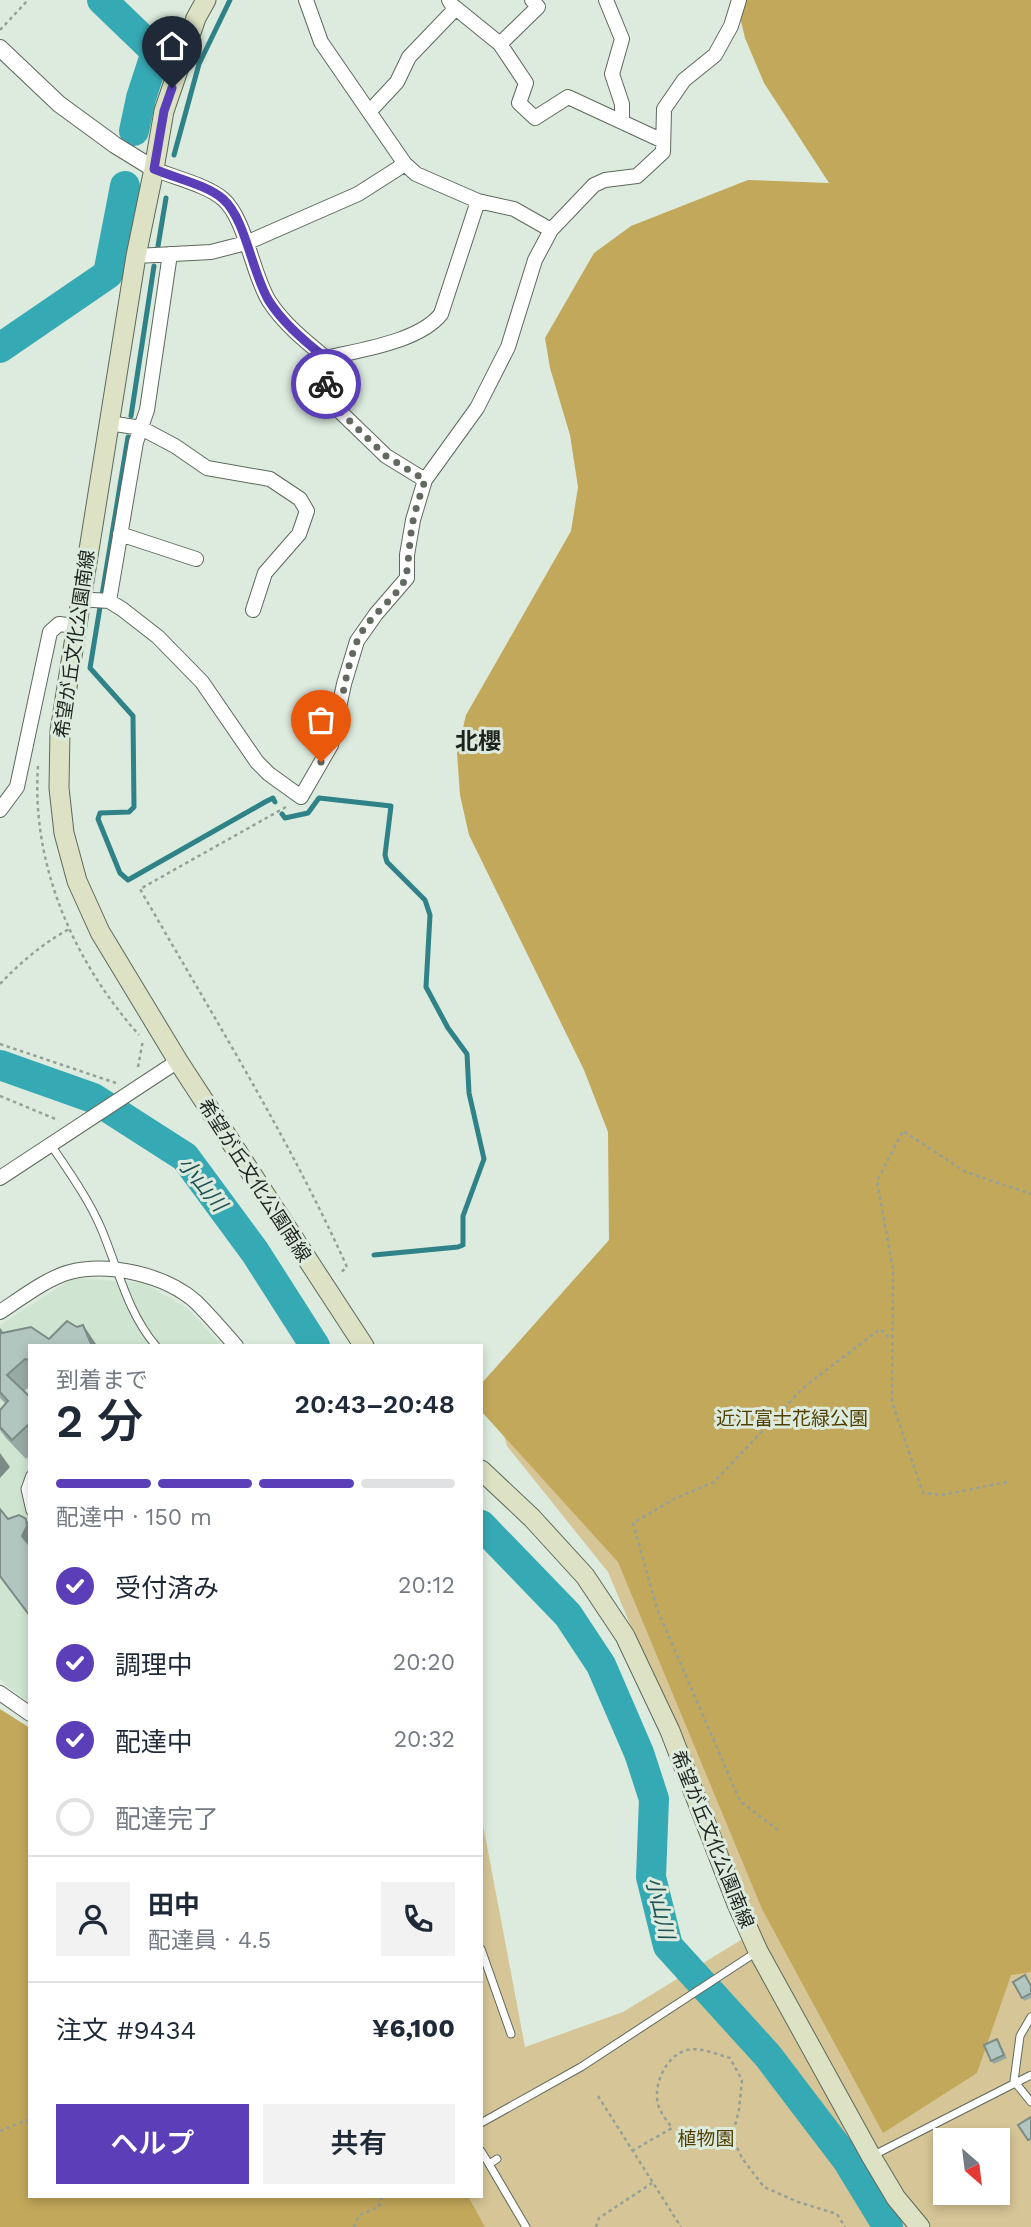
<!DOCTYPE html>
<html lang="ja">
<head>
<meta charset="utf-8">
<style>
  body { margin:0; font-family:"Work Sans","Noto Sans JP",sans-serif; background:#f2f2f3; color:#1f2937; height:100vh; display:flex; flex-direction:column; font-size:26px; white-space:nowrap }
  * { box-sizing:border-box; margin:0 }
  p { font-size:23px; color:#747a83 }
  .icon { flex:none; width:38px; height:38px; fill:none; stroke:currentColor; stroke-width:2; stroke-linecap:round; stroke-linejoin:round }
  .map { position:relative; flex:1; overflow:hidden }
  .side { position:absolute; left:28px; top:1344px; width:455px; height:854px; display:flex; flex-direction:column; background:#fff; border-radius:0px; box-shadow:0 4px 10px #0003 }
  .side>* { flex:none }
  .needle { width:46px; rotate:152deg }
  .buttons { position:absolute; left:933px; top:2128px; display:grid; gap:14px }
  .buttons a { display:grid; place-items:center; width:77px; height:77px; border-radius:0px; background:#fff; box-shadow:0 4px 10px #0003; font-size:35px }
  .pin { position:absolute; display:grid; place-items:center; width:60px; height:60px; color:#fff; margin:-72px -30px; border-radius:50% 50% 50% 0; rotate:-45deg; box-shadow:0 0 7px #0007 }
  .pin .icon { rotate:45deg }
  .courier { position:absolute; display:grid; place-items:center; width:70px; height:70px; margin:-35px; border:5px solid #5a3fb8; border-radius:50%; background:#fff; color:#222; box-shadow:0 2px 9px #0007 }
  .overview em { font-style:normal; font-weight:600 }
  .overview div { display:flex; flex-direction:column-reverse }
  .overview { display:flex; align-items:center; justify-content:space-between; height:119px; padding:0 28px }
  h1 { font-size:46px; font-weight:600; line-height:52px }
  .bar { display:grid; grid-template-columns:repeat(4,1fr); gap:10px 7px; align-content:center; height:84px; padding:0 28px }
  .bar i { height:9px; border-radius:5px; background:#e0e1e3 }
  .bar .current { background:#5a3fb8 }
  .bar p { grid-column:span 4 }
  .line { display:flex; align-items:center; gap:18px; padding:0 28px; border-top:2px solid #e0e1e3 }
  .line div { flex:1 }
  .round { display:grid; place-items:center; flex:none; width:74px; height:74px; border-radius:0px; background:#f2f2f3 }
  ol { padding:0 28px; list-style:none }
  li { display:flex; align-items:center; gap:21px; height:77px }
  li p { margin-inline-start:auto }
  li .icon { padding:7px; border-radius:50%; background:#5a3fb8; color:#fff; stroke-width:4 }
  li:last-child { color:#747a83 }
  li i { width:38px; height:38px; border:4px solid #e0e1e3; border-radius:50% }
  .button { display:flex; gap:14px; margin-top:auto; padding:14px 28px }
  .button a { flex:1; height:80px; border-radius:0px; background:#5a3fb8; color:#fff; font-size:28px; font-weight:600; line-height:80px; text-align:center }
  .button a+a { background:#f2f2f3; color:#1f2937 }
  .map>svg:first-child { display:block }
  .built { fill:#cfe4d1 }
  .green { fill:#d6c596; fill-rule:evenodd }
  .forest { fill:#c2a85b }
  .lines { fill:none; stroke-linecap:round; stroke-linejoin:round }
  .stream { stroke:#2f8287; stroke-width:5 }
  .river { stroke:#36aab4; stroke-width:30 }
  .service-casing { stroke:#5d695d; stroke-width:9 }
  .minor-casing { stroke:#5d695d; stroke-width:16 }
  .tertiary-casing { stroke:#5d695d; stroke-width:18 }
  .secondary-casing { stroke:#5d695d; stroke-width:21 }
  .path { stroke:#95a096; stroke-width:2.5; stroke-dasharray:3.5 3.5; stroke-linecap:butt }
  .service { stroke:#fff; stroke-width:7 }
  .minor { stroke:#fff; stroke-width:14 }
  .tertiary { stroke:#fff; stroke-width:16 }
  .secondary { stroke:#dce2c3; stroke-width:19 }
  .wall { fill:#99aaa5 }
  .shaded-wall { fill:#7d8b86 }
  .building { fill:#b2c6c0; stroke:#7d8b86; stroke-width:2 }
  .done { stroke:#616961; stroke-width:7; stroke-dasharray:0 12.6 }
  .route { stroke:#5a3fb8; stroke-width:9 }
  .labels { text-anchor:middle; stroke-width:6; stroke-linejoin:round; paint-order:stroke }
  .street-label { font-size:19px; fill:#1e231e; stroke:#ddebde }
  .park-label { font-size:19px; fill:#513f00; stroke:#ddebde }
  .water-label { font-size:21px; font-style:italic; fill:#205155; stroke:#ddebde }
  .quarter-label { font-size:23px; font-weight:bold; fill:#1e231e; stroke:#ddebde }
</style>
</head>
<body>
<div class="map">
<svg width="1031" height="2227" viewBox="0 0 1031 2227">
  <rect width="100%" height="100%" fill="#ddebde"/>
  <path class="built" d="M73,1278L144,1283L188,1309L222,1346H30V1703L6,1685L0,1678V1325Z"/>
  <path class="green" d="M1031,1076V2227H332L315,2196H481V1826L484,1830L525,2047L623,2012L759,1929L608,1572L507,1446L488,1381ZM945,2140H998V2193H945Z"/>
  <path class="forest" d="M736,0H1031V1972L1011,1975L977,2073L883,2133L762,1909L618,1562L481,1411V1384L609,1240L608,1132L584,1070L469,835L460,795L457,753L466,715L571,531L578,487L570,435L550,368L545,338L594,253L631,226L748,180L829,183L764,83L745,38Z
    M0,1709L30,1728V2196H468L485,2227H0Z"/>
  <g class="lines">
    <path class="stream" d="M174,155L199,64L230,0
      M158,246L166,198
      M131,416L154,266
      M128,437L90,668L133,716L134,807L129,812L100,813L98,819L120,873L128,880L265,802L273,798L275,802
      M282,814L285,818L308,813L319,798L391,806L385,855L387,862L425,900L430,915L426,987L448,1028L467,1054L469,1093L484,1159L463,1216V1245L458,1247L374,1255"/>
    <path class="river" d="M102,0L156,52L141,98L134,131
      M0,348L108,274L125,186
      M0,1065L93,1098L185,1157L255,1252L315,1346
      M481,1525L568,1615L601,1665L639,1753L654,1799L651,1877L668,1946L768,2056L847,2160L888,2227"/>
    <g class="service-casing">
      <path id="service" d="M51,1145C69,1172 88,1198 101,1228C118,1268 127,1312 156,1346
        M30,1475L25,1489L30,1511
        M481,1949L511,2034
        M1031,2017L1020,2036L1014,2081L1031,2102
        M481,2123L581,2067L758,1951
        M481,2151L489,2164L497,2159
        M872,2156L1031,2075
        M489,2164L526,2227"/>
    </g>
    <g class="minor-casing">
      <path id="minor" d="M306,0L321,42L405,164L416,174L478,201L514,209L551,230
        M449,0L452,5L500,44L526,83L519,103L535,118L568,97L663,141
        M606,0L622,39L612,74L622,104V122
        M500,44L538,7L532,0
        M370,111L397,82L409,57L456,8
        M154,169C175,178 207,185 223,199C246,219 252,274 269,301C283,323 305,341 326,358V398L386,456L425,480
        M136,256L211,252L246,243L358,194L405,164
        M326,358C359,350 419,342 441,314L478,201
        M109,423L141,428L175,446L207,468L270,479L300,499L307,511L299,534L265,573L253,610
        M120,534L196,559
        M79,599L109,601L122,609L158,637L202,682L257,762L269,774L301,797L331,745L344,684L357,641L376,614L407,578V555L413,520L425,480L477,408L508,347L535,260L551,230L594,185L605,180L637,176L663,152L664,109L684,80L715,55L731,26L739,0
        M109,601L136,442L147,410L170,254
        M0,810L17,787L50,632L59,624L75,626
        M0,1178L178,1061
        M0,1312C20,1299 47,1278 70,1272C109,1262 166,1275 196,1302C210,1316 223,1331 236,1346
        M0,1693L30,1714"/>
    </g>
    <g class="tertiary-casing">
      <path id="tertiary" d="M0,48L59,104L115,145L154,169"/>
    </g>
    <g class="secondary-casing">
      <path id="secondary" d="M206,0L196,18L164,111L154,169L136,256L60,731L59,788L64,833L77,881L100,932L178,1061L364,1346
        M481,1470L532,1518L585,1576L625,1636L670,1731L737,1904L758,1951L871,2156L896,2198L920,2227"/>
    </g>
    <path class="path" d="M0,30L28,0
      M38,766C31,865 74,962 139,1035
      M286,807L140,889C211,1013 288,1136 347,1267L339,1274
      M0,984C21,962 42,944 69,929
      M0,1044L116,1083
      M138,1067L143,1040
      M0,1096L58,1120
      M1007,1482L942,1495L923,1493L892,1402L893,1269L877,1181L903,1131L966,1172L1031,1194
      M778,1830L740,1801L657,1609L633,1523L676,1498L714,1482L804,1387L880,1329L891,1339
      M598,2096L681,2227
      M0,2131L30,2119
      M632,2151L672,2128C667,2121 660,2112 658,2104C653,2085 666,2055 687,2050C701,2047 716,2054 730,2058L742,2080L739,2110L732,2137L742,2158L764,2187L798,2202L837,2214L845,2227
      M354,2227L359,2215L379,2207L382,2196
      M596,2227L599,2218L652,2183"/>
    <use href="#service" class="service"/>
    <use href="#minor" class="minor"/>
    <use href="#tertiary" class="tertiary"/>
    <use href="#secondary" class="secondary"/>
  </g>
  <path class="wall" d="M83,1325L97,1346H30V1386L24,1391L28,1395L30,1393V1455L26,1459L6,1438L0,1430V1410L6,1404L0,1398V1329L3,1333L49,1339Z
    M1013,1982L1031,1986V1998L1024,2001Z
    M999,2042L1007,2058L994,2064L991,2061Z"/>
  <path class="shaded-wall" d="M83,1325L96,1344L97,1346H92Z
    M0,1453L10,1467L0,1478Z
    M26,1519L30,1525V1548L22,1536Z"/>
  <path class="building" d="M67,1321L77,1327L83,1325L92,1346H30V1360L25,1359L7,1375L28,1395L30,1393V1425L29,1424L12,1440L0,1427V1410L8,1401L0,1392V1329L2,1333L31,1327L49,1339Z
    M0,1509L8,1519L19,1515L26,1519L27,1526L22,1536L30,1546V1616L0,1576Z
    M1025,1975L1031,1986V1993L1022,1998L1013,1982Z
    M997,2039L1004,2055L991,2061L984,2045Z
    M1031,2117V2139L1028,2140L1018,2125Z"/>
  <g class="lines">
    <path class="done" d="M321,762C342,727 341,682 356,644C365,618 392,603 405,580C408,574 410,532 413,521C416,507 421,493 425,480L386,456L326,398V384"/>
    <path class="route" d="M172,88L164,111L154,169C175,178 207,185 223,199C246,219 252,274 269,301C283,323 305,342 326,358V384"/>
  </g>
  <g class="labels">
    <g class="street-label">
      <text transform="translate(74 644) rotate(-82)" y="7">希望が丘文化公園南線</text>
      <text transform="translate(255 1180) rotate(57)" y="7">希望が丘文化公園南線</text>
      <text transform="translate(713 1839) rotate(68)" y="7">希望が丘文化公園南線</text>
    </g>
    <g class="park-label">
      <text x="792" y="1425">近江富士花緑公園</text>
      <text x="706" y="2145">植物園</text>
    </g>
    <g class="water-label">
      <text transform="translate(202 1184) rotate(51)" y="7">小山川</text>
      <text transform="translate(660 1908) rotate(77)" y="7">小山川</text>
    </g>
    <g class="quarter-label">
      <text x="478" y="749">北櫻</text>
    </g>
  </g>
</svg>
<div class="buttons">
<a><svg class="needle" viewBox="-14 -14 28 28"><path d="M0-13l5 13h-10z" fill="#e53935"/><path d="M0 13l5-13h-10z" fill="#747a83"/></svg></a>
</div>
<div class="pin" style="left:321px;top:762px;background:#ea580c"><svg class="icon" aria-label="bag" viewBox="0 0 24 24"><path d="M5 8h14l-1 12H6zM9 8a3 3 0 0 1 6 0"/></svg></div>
<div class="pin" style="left:172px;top:88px;background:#1f2937"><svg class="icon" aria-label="home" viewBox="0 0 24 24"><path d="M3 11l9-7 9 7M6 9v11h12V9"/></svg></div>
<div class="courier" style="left:326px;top:384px"><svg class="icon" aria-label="bike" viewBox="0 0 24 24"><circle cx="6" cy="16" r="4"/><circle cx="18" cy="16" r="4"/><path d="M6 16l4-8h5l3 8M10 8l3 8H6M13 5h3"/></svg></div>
<section class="side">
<div class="overview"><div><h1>2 分</h1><p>到着まで</p></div><em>20:43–20:48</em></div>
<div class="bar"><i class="current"></i><i class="current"></i><i class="current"></i><i></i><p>配達中 · 150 m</p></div>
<ol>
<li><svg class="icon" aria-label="check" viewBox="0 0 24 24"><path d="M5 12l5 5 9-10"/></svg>受付済み<p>20:12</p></li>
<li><svg class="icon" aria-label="check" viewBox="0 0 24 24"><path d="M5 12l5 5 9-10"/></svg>調理中<p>20:20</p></li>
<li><svg class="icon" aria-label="check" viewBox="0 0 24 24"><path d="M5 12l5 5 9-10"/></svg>配達中<p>20:32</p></li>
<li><i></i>配達完了</li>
</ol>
<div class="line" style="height:126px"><a class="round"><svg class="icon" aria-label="person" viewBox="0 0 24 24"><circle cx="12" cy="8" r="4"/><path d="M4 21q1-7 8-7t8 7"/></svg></a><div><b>田中</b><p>配達員 · 4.5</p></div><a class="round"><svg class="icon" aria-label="phone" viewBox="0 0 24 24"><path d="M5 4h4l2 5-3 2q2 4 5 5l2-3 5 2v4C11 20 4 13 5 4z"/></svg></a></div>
<div class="line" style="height:91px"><div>注文 #9434</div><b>¥6,100</b></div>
<div class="button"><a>ヘルプ</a><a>共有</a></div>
</section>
</div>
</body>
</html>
